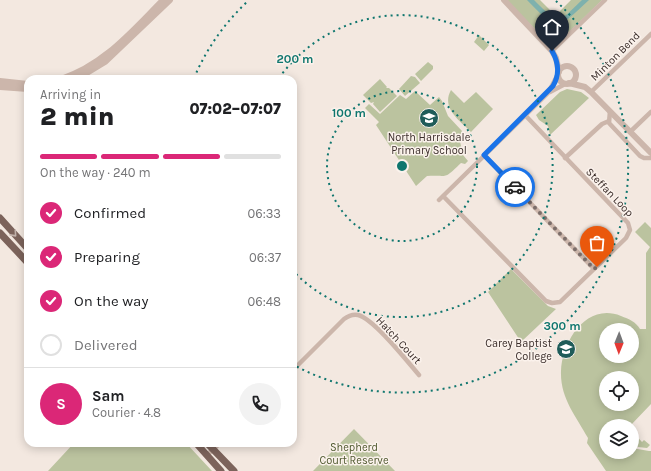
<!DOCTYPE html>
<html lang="en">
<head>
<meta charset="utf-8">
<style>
  body { margin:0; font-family:Karla,sans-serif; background:#f2f2f2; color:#202124; height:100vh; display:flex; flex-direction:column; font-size:15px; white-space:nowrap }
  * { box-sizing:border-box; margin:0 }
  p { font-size:13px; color:#757577 }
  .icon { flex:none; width:22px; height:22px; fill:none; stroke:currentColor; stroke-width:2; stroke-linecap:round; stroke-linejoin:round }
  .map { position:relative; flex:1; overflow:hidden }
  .panel { position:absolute; left:24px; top:75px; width:273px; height:372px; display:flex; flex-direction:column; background:#fff; border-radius:12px; box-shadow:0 2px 10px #0003 }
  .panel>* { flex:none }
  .needle { width:26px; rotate:181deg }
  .tools { position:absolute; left:599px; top:323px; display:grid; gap:8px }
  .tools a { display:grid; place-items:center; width:40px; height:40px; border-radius:50%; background:#fff; box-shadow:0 2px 10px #0003; font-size:20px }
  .pin { position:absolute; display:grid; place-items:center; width:34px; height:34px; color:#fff; margin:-41px -17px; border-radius:50% 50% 50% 0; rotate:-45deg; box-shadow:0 0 4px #0007 }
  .pin .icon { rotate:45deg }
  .courier { position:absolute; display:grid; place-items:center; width:40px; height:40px; margin:-20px; border:3px solid #1a73e8; border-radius:50%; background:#fff; color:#222; box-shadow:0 1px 5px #0007 }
  .overview em { font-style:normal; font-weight:800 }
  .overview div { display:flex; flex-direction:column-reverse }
  .overview { display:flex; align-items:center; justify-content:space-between; height:68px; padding:0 16px }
  h1 { font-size:26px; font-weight:800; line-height:30px }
  .bar { display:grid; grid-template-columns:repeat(4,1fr); gap:6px 4px; align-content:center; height:48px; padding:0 16px }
  .bar i { height:5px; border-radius:3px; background:#e0e0e0 }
  .bar .selected { background:#db2777 }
  .bar p { grid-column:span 4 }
  .line { display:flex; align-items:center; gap:10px; padding:0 16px; border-top:1px solid #e0e0e0 }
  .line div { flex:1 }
  .round { display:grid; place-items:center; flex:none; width:42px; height:42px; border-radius:21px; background:#f2f2f2 }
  ol { padding:0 16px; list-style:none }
  li { display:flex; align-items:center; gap:12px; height:44px }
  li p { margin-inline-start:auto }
  li .icon { padding:4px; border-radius:50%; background:#db2777; color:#fff; stroke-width:4 }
  li:last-child { color:#757577 }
  li i { width:22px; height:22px; border:2px solid #e0e0e0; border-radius:50% }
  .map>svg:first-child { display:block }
  .green { fill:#bbc39f; fill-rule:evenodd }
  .water { fill:#7eb1ad }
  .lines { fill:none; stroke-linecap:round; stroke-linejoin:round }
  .minor { stroke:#ccb6ab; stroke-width:4.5 }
  .tertiary { stroke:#ccb6ab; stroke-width:6 }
  .primary { stroke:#7c635b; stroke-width:7 }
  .oneway { stroke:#c2b2ab }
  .done { stroke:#7b6e6a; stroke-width:4; stroke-dasharray:0 7.2 }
  .route { stroke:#1a73e8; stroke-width:5 }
  .ring { fill:none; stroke:#0f766e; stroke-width:2; stroke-dasharray:2 4 }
  .labels { text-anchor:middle; stroke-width:3; stroke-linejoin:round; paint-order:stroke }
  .street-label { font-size:11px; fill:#3a2d2a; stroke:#fbf2ec }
  .poi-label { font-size:11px; fill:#3a2d2a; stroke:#fbf2ec }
  .park-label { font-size:11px; fill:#4e582e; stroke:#fbf2ec }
  .centre { fill:#0f766e; stroke:#fbf2ec; stroke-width:2 }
  .ring-label { font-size:12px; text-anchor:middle; font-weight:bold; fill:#0f766e; stroke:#fbf2ec; stroke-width:3; stroke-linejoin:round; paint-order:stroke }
</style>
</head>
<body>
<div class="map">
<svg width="651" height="471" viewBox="0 0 651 471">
  <rect width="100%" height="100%" fill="#f3e8e0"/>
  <path class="green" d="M506,0H540L552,12L558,13L571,0H602L559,42L552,44L548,42Z
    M479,35L489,45L484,51L474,42Z
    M428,62L433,66V69L421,81L415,74Z
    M411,76L415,77L420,83L405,96L399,89Z
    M380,79L387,87L386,88H389L397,96L380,112L373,104L374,102L371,103L363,95Z
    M567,89L581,92L589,98L550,135L548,126L539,120L536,115L560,92Z
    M451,90L464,103L476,92L493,109L471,132C459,120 441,108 451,90Z
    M415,91L430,105L439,97L442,101L448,116L462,131L459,137L463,155L468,161L465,164L461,163C443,180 450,175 427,176L416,186L376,125L379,122L365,108L369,104L380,114L400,95L406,99Z
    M645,222L651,228V404L630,426H606V452H632V448L649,451H651V471H606L587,443L588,438C576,416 560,398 561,371C562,342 586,302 621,316C629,319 636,322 640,329H646V253L650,247L635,232ZM606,330H632V356H606ZM606,378H632V404H606Z
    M511,269L548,306L556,309L521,342L488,292Z
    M354,429L395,471H313Z
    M632,431L642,442L644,440L650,445L647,448L638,447L632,443Z
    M74,443H186L212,471H48Z"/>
  <path class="water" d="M527,0H534C560,26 557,24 582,0H589C557,30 558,32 527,0Z"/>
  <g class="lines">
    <path class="minor" d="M552,51L605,0
      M550,92L567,83
      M591,92L651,34
      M610,111L609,123L640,156L644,158H651
      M630,132L651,112
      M484,155L594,269
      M565,158L602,124L609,121
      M443,196L546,301L552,303L560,302L626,238L630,230L628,223L525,115
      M439,200L548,93L558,74
      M293,370L344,319C348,316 353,314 358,315C374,319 407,361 419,375
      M207,455L220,443"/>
    <path class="tertiary" d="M504,0L552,51L556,58L559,72
      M558 75a9 9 0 1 1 18 0a9 9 0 1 1-18 0Z
      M61,79C104,65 132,31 163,0
      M77,79L105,62L170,0
      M0,81L28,84
      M569,83L585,87L591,92L651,153
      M0,87L28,89"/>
    <path class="primary" d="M0,218L28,249
      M0,233L28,263
      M196,443L221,471
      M207,443L234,471"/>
  </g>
  <defs><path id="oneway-chevron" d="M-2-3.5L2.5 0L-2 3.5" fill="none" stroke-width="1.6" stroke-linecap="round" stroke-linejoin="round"/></defs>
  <use class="oneway" href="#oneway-chevron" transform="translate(14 234) rotate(48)"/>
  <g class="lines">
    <path class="done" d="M515,187L594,269L597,267"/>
    <path class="route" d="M515,187L484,155L553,86C560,74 559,63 552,51"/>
  </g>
  <g class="ring">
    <circle cx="402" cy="166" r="75"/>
    <path d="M279 78A151 151 0 1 1 293 271"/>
    <path d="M194 78A226 226 0 0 1 248 1M556 1A226 226 0 0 1 294 365"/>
  </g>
  <defs>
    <g id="school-disc" transform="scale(1)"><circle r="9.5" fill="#1f5c59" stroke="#fbf2ec"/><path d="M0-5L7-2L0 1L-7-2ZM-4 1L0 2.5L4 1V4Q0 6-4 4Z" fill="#fff"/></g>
  </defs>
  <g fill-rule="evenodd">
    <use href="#school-disc" x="429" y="118"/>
    <use href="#school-disc" x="566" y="349"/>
  </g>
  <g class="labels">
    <g class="street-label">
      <text transform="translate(615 56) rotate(-45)" y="4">Minton Bend</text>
      <text transform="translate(610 192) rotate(46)" y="4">Steffan Loop</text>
      <text transform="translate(399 340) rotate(47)" y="4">Hatch Court</text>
    </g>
    <g class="poi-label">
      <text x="429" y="141">North Harrisdale<tspan x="429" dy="13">Primary School</tspan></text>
      <text x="552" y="347" text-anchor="end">Carey Baptist<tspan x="552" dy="13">College</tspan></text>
    </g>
    <g class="park-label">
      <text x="354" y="451">Shepherd<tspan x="354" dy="13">Court Reserve</tspan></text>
    </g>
  </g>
  <circle cx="402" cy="166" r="6" class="centre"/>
  <g class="ring-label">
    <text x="295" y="63">200 m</text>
    <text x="349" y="117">100 m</text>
    <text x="562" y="330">300 m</text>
  </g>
</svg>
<div class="tools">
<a><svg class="needle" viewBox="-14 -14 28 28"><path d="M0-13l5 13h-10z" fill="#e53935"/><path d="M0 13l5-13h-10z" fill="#757577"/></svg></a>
<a><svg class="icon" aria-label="locate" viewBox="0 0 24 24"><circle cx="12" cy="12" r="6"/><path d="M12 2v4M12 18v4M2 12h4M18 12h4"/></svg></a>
<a><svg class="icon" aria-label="layers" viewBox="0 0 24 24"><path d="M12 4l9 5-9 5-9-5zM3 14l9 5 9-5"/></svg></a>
</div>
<div class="pin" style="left:597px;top:267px;background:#ea580c"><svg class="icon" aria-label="bag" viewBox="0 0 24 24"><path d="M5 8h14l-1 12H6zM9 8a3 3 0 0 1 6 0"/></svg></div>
<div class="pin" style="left:552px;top:51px;background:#1f2937"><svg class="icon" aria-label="home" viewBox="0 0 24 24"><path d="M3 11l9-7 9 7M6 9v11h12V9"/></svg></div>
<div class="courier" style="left:515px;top:187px"><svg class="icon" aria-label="car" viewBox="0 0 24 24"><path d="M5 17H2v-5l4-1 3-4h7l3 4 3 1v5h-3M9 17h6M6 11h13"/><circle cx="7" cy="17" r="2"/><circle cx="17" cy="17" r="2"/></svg></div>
<section class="panel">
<div class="overview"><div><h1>2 min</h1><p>Arriving in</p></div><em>07:02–07:07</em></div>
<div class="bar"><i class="selected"></i><i class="selected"></i><i class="selected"></i><i></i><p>On the way · 240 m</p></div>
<ol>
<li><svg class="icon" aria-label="check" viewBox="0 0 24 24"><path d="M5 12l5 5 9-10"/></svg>Confirmed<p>06:33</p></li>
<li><svg class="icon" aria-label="check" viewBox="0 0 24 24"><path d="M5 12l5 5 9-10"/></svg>Preparing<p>06:37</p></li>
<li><svg class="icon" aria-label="check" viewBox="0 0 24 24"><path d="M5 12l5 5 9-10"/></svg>On the way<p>06:48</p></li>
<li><i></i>Delivered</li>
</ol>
<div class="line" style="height:72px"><b class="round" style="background:#db2777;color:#fff">S</b><div><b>Sam</b><p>Courier · 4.8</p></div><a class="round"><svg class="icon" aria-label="phone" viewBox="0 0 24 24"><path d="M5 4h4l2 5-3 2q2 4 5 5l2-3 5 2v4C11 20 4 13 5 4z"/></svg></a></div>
</section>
</div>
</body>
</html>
